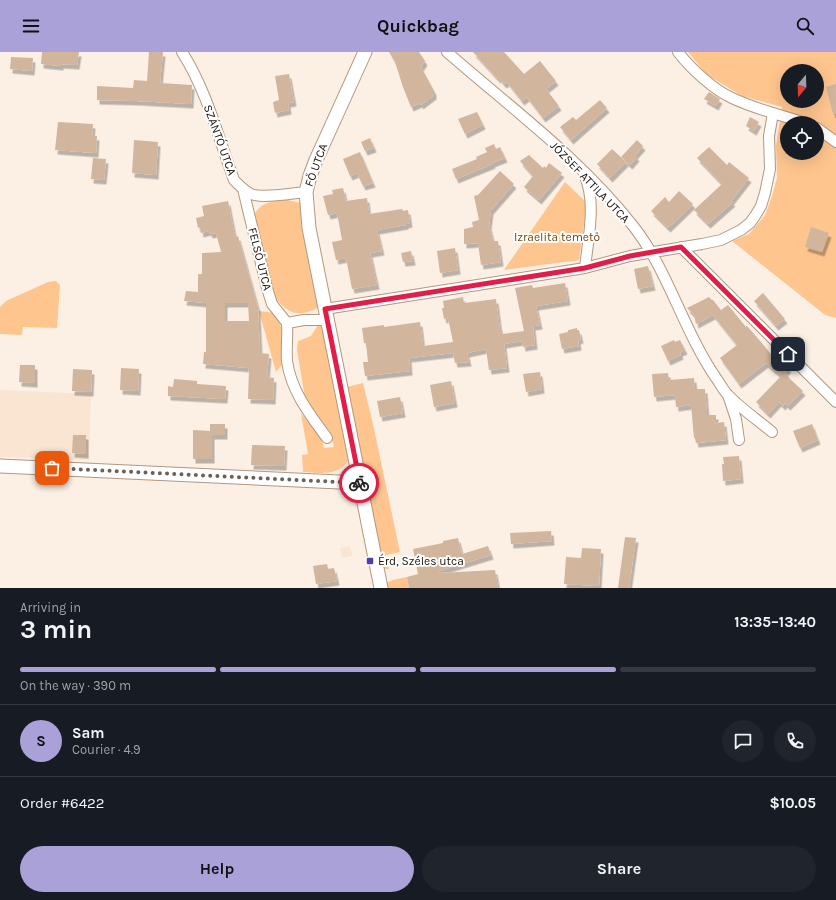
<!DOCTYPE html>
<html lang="en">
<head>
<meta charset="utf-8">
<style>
  body { margin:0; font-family:Karla,sans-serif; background:#20242c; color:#f1f3f6; height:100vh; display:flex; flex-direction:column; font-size:15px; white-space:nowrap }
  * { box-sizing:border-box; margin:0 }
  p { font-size:13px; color:#9ea1a6 }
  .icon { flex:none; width:22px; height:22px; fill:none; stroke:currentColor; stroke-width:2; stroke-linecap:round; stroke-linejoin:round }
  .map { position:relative; height:536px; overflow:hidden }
  .sheet { display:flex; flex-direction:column; background:#171b24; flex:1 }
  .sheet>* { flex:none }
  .needle { width:26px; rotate:199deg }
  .controls { position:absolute; left:780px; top:12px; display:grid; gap:8px }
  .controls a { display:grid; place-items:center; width:44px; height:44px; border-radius:50%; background:#171b24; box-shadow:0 4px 16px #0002; font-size:20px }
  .pin { position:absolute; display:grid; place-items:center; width:34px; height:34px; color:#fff; margin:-17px; border-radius:8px; box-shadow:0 2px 6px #0006 }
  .courier { position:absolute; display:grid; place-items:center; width:40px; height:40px; margin:-20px; border:3px solid #e11d48; border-radius:50%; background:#fff; color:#222; box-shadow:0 1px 5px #0007 }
  .headline em { font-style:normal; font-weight:700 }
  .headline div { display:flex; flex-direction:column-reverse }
  .headline { display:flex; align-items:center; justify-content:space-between; height:68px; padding:0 20px }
  h1 { font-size:26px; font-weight:700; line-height:30px }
  .bar { display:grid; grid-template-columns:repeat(4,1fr); gap:6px 4px; align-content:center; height:48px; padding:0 20px }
  .bar i { height:5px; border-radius:3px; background:#363941 }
  .bar .on { background:#a9a1d8 }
  .bar p { grid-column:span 4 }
  .line { display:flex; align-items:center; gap:10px; padding:0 20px; border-top:1px solid #363941 }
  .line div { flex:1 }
  .round { display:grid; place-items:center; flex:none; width:42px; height:42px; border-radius:21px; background:#20242c }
  .button { display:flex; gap:8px; margin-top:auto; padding:8px 20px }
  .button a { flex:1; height:46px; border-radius:24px; background:#a9a1d8; color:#111; font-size:16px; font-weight:700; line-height:46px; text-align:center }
  .button a+a { background:#20242c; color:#f1f3f6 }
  header { display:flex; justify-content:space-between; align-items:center; height:52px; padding:0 20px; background:#a9a1d8; color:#111; font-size:18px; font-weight:700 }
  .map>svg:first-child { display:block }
  .built { fill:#fae5d2 }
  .green { fill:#fec58e; fill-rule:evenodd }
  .building { fill:#d1b59c; fill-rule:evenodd; filter:url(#shadow) }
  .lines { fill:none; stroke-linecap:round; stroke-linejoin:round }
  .minor-casing { stroke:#b2987f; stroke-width:12 }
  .tertiary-casing { stroke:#b2987f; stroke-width:15 }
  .minor { stroke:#fff; stroke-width:10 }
  .tertiary { stroke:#fff; stroke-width:13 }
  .done { stroke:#6b6057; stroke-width:4; stroke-dasharray:0 7.2 }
  .route { stroke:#e11d48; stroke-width:5 }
  .poi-dot { fill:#523cb4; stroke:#fff; stroke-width:1.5 }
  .labels { text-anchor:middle; stroke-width:4; stroke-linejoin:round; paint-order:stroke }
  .street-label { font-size:12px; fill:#1d130a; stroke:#fff }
  .park-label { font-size:12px; fill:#764606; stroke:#fff }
  .poi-label { font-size:12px; fill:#1d130a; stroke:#fff; text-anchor:start }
</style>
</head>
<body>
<header><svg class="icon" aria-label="menu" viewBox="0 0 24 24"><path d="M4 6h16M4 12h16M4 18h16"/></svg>Quickbag<svg class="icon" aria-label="search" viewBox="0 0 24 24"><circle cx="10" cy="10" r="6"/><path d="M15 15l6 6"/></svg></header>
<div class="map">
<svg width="836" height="536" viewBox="0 0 836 536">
  <defs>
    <filter id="shadow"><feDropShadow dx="2.5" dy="4.5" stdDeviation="0" flood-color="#0004"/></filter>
  </defs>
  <rect width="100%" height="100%" fill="#fcf0e5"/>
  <path class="built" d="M0,338L91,342L89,408L0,405Z
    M350,494L352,504L342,506L340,496Z"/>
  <path class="green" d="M688,0H836V266L825,263L732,189L749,182L765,163L772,144L777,126L776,94L782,55L742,44L706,22ZM787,19H817V49H787ZM787,71H817V101H787Z
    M565,130L587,151L579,208L504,218Z
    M284,147L300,151L318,255C315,258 312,259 307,260C293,265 283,256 275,245L254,166C256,152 272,149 284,147Z
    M56,229L60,233L57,276L23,275L22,283L0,282V255L6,249L48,230Z
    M259,259C265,260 270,259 275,263C283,270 287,302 282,312C281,315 278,317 276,320Z
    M318,273L322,274L326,279L350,405C341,425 320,421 303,420L302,403L308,402L301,362C313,373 320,378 324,396L334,395L331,384L305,346L297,298L298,289L311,284Z
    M363,331L373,372L400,500L386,503L389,517H384L347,335Z
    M407,525L409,536H387L386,531L393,528Z"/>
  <path class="building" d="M42,0H79L77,13L61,12V14L41,12Z
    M149,0H163L160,31L192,33L191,52L137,49L97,48V34L133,36L134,28L147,29Z
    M389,0H419L425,9L421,15L434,39V43L421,53L420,51L411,55L403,35L395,10Z
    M473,0H504L524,22L540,9L556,29L546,37L559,54L543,66L527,45L522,49L507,30L504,32L499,26L498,27Z
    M11,5L33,6L32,19L10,17Z
    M289,22L294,50L288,51L289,58L275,61L273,50L279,48L275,24Z
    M836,32V62H833L826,35Z
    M709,40L720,47L716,54L704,47Z
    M600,48L607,56L571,88L560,75L573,65L576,68Z
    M477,60L483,73L465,82L458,67Z
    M750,65L759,70L754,79L746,74Z
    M58,70L93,72L92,84H97L96,101L55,98Z
    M370,86L374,96L365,99L361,90Z
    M134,88L158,90L156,123L132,121Z
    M637,88L643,94L635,103L637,105L630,113L621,105Z
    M494,92L496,97L500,95L505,106L492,111L493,112L456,127L452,117L477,107L476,105L487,100L485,96Z
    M709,95L727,113L729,110L749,126L731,149L733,150L708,172L694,158L722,132L697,106Z
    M612,97L626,110L610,126L597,112Z
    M360,100L373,131L363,134L357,121L350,124L343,107Z
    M529,103L543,116L544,114L546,116L549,111L562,121L539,148L524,135L533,124L520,109Z
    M93,106L106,107L104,128L91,127Z
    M500,119L514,132L491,158L489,173L493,189H498L501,210L481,213L478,191L464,192V177L473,175L472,170L479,168L474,144L478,143Z
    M343,136L346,149L367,146L369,162L402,157L403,159L408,158L410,171L406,172V173L377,178L382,199L370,201L377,233L352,237L346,206L336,208L332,190L342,188L337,161L328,163L323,144L333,142L332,138Z
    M679,139L693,152L668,176L651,159L665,145L669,150Z
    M228,149L235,185L238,184L258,256L260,301L269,302L267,325L274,326L273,348L248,347L249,316L203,312L204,300H206V251L184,249L186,239L198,240V222H202V201L221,200L216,181L210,182L209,179L201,181L200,175L198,176L196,166L204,164L202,154ZM225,251H248L249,269H225Z
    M811,175L829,181L822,200L805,195Z
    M455,196L458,218L440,221L437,199Z
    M411,199L413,209L403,210L401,201Z
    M648,214L653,234L638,237L634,217Z
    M565,231L568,249L536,254L540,273L533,274L535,293L523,295L522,289L504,292L507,316L489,318L486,297L467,301L469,310L455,311L453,301L409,306L410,319L365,324L363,310H368L366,291H364L362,276L384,273V275L420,270L423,294L453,290L448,266L444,267L442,256H444L443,249L463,245L464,251L496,247L500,278L502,277L503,282L524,279L515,236L532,233L533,236Z
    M763,241L785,267L776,274L754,249Z
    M709,245L712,248H713L721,258L728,253L746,275L747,274L761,290L779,312L781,309L789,316L785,320L790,327L803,339L788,354L785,351L783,354L779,350L768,362L756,350L781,324L766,311L739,332L720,306L737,293L713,263L696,272L694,263L687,256Z
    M577,276V278H579L581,287L578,288L579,294L562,297L559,282L568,280V278Z
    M674,288L675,290L680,288L685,298L680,300L681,303L668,309L661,294Z
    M20,313H35V331L19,330Z
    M121,316L139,317L138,339L120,338Z
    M73,317L92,318L91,340L72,339Z
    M540,320L542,337L526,340L523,322Z
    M668,321L669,328L694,326L695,337H705L707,363H716V371L724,370L726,388L696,391L695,386H694L691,353L676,355L675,343L654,345L652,322Z
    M174,327L197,329V332L226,334L225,347L168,344V334L173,335Z
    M451,329L455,351L434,355L430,333Z
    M400,345L403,361L380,365L377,349Z
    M210,372H225V383H212V407H193V378L210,379Z
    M812,372L818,388L800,396L793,379Z
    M73,383H86V402L72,401Z
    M252,393L285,394L284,414L251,413Z
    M739,404L741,427L723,429L722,412H724L723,405Z
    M551,479L552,489L511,492L510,481Z
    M625,485L636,486L629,536H618Z
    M458,486L462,502L488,494L491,503L439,519L440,521L495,518L498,536H409L407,525L418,522L413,497L443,491V489Z
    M582,496L601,497L599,534L564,532L566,505L581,506Z
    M327,512L328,517L334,516L337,529L316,532L313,514Z"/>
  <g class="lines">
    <g class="minor-casing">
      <path id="minor" d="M182,0C207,39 218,85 234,128C239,133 244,139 251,142C263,147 292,141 306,140
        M447,0C511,56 581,107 634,175C669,220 683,278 716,326C720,331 723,338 728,343C739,355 759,369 772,380
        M678,0C690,16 714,38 732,46C755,57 781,63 805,71
        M817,76L836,90
        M584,122C597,151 588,186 585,216
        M243,137L267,236L272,252L287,271L304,268H328
        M681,195L836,350
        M325,257L585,216L630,204L702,192L721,188L741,178L750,171L755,164L761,154L765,141L770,117L769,84L773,61
        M287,271C288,284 286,297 287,309C291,339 310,363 327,386
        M728,343L736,367L739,388"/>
    </g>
    <g class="tertiary-casing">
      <path id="tertiary" d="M365,0L316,108L310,124L306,140L309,176L381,536
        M0,414L360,431"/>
    </g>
    <use href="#minor" class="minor"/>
    <use href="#tertiary" class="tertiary"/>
  </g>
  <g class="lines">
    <path class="done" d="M52,416L359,431"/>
    <path class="route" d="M359,431H360L325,257L585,216L630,204L681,195L788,302"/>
  </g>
  <rect class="poi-dot" x="366" y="505" width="8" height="8" rx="2"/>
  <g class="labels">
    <g class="street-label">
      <text transform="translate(220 88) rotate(70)" y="4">SZÁNTÓ UTCA</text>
      <text transform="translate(316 113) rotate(-70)" y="4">FŐ UTCA</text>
      <text transform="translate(590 130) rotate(46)" y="4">JÓZSEF ATTILA UTCA</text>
      <text transform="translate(260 207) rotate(76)" y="4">FELSŐ UTCA</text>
    </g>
    <g class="park-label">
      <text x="557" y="189">Izraelita temető</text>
    </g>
    <g class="poi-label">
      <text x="378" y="513">Érd, Széles utca</text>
    </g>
  </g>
</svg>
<div class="controls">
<a><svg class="needle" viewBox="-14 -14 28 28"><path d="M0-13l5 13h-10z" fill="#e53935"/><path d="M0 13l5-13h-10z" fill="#9ea1a6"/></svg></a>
<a><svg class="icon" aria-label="locate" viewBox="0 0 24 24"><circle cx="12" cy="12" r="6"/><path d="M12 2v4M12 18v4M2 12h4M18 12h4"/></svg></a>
</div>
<div class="pin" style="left:52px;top:416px;background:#ea580c"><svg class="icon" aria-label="bag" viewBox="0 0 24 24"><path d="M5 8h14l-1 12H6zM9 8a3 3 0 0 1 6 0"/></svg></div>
<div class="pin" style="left:788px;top:302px;background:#1f2937"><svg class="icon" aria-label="home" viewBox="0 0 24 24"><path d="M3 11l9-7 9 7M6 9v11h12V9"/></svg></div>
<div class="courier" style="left:359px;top:431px"><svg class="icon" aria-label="bike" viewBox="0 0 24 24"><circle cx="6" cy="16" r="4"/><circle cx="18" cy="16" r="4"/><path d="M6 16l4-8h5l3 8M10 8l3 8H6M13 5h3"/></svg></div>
</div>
<section class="sheet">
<div class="headline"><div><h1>3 min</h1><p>Arriving in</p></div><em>13:35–13:40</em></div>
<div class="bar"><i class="on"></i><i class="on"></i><i class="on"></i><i></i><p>On the way · 390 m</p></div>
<div class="line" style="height:72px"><b class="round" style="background:#a9a1d8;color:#111">S</b><div><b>Sam</b><p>Courier · 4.9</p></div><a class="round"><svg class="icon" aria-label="chat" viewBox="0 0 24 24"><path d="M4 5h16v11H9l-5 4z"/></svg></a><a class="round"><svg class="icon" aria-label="phone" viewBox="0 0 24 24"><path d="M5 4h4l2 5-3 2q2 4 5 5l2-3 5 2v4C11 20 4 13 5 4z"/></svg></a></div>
<div class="line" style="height:52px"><div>Order #6422</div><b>$10.05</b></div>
<div class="button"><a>Help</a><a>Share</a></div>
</section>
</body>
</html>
